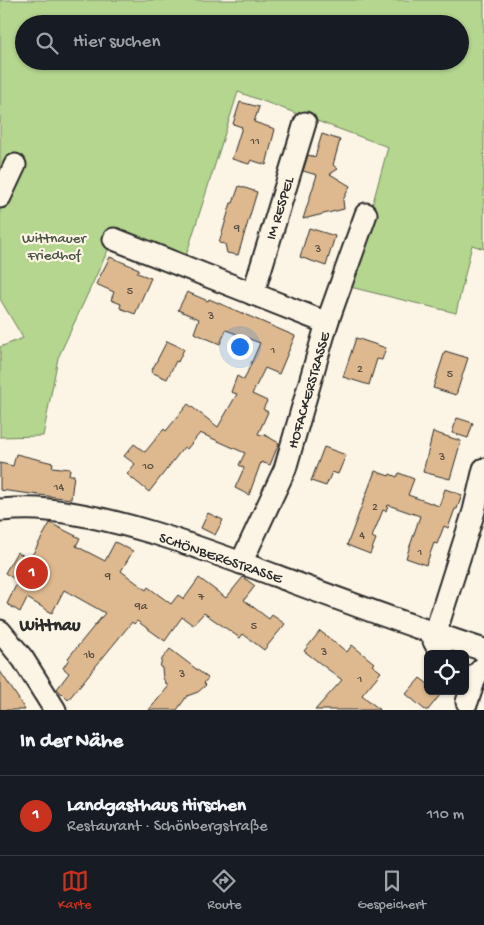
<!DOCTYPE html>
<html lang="de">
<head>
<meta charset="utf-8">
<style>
  body { margin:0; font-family:"Gochi Hand",sans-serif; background:#242831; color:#f1f3f6 }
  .controls { position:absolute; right:15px; bottom:15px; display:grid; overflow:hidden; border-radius:8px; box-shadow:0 1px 4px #0004 }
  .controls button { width:45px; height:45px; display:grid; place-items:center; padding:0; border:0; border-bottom:1px solid #363941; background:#171b24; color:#f1f3f6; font:25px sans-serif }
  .you { position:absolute; left:239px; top:346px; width:18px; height:18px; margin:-12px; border:4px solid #fff; border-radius:50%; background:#1a73e8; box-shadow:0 0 0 8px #1a73e833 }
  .badge { display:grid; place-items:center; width:32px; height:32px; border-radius:50%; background:#c8321e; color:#fff; font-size:16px; font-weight:700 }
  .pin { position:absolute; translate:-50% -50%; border:2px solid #fff; box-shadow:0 1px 5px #0006 }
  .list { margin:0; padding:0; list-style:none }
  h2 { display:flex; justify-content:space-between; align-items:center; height:65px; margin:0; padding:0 20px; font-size:21px }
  h2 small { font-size:16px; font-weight:400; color:#9ea1a6 }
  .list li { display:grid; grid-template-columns:32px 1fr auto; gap:15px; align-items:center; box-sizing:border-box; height:80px; padding:0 20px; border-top:1px solid #363941 }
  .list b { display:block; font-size:19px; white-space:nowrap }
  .list p { margin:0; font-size:16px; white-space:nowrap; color:#9ea1a6 }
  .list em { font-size:16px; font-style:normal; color:#9ea1a6 }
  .icon { flex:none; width:28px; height:28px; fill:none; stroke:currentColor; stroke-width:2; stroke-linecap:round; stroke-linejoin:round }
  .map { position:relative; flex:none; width:484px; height:710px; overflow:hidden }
  .search { position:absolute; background:#171b24; box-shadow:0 1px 4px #0004; left:15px; right:15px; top:15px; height:55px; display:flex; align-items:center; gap:12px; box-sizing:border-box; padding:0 18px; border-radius:28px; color:#9ea1a6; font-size:19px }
  .sheet { height:145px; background:#171b24 }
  nav { display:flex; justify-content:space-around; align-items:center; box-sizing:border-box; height:70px; border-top:1px solid #363941; background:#171b24; font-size:14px; color:#9ea1a6 }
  nav a { display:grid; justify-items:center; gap:2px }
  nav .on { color:#c8321e }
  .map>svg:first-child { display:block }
</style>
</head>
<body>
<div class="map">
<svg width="484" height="710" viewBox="0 0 484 710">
  <rect width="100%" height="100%" fill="#fcf5e5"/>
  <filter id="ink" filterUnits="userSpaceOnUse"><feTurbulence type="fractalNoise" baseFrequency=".02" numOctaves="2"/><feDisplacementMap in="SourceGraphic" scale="10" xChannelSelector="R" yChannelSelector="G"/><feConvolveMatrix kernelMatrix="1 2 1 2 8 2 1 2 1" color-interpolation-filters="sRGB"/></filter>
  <g filter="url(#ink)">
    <path fill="#b4d68f" stroke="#70805d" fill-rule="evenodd" d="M 0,0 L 484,0 L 484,249 L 472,245 L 456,313 L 350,287 L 388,147 L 238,92 L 184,262 L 115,235 L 58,358 L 43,436 L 0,437 L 0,347 L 23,338 L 0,299 ZM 24,24 L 460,24 L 460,61 L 24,61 Z"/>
    <g fill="#deb98f" stroke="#2b2b2b">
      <polygon points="240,102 259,107 254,122 275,129 266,165 251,160 249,164 232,159 242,127 233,124"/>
      <polygon points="322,134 340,140 333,165 338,169 330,174 350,186 343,200 344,209 303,219 317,175 303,171 308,155 315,157"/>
      <polygon points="239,186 257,192 238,255 227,253 225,244 219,243 231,203 233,203"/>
      <polygon points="309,228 335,236 326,266 300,257"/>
      <polygon points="110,257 139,269 137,273 151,278 135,314 120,308 121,304 111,300 114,292 96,284"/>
      <polygon points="187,292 208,301 209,299 295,336 279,374 265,368 252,394 267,401 263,409 268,412 258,434 262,435 263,434 279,443 270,465 261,462 249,495 235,488 244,468 239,465 245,453 200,433 187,449 184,447 149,492 127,474 135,464 124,456 134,444 145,452 164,429 166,431 188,404 218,427 237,394 231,392 237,376 244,380 260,343 226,330 220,344 194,333 199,319 178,310"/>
      <polygon points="356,338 386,348 382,360 377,359 369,385 343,377"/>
      <polygon points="167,341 184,349 178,362 176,361 167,379 151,372"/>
      <polygon points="445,351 468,358 456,395 433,388"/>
      <polygon points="457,418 473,423 468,438 452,433"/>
      <polygon points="433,432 461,441 450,479 423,472"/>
      <polygon points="324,447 346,455 338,474 332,472 326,486 311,481"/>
      <polygon points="16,454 53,463 52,467 70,469 69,475 74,475 71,499 0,490 0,463 13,466"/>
      <polygon points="375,471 389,476 390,474 397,477 399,473 414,479 408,495 439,506 445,489 462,495 457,509 455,509 448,528 444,526 437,544 434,543 426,565 406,558 420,516 388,505 386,511 383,510 372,537 376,539 370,554 347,545"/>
      <polygon points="208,513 223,520 215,535 201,528"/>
      <polygon points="50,523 80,538 76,546 105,561 115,542 133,551 121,571 146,590 148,587 171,604 178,595 184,599 199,578 226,598 243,577 255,586 244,600 269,619 272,615 285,624 264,650 243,634 240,638 204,613 193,625 182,617 165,641 137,621 134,624 132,622 68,700 57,689 69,673 63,668 69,659 68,658 105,613 64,590 52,613 27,598 20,612 7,604 18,581 5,573 17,552 30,559"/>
      <polygon points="320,631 347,652 352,645 374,663 372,665 381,672 362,695 380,710 315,710 342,680 304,651"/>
      <polygon points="170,649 208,678 204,683 206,685 198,692 187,696 177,710 149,710 168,687 163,678 162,668 160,667 162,659"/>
      <polygon points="0,671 18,698 25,710 0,710"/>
      <polygon points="420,678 428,684 428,691 436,691 440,695 428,710 425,710 406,694"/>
    </g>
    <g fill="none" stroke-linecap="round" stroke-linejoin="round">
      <defs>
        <g id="minor">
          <polyline points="0,197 15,165"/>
          <polyline points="114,239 327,323"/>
          <polyline points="253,294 305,123"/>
          <path d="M 0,510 C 12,509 25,508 38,509 C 115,515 201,548 274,575 C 344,601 413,627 484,650"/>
          <polyline points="241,563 285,469 327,323 366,214"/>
          <polyline points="0,631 23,659 55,710"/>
          <polyline points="441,654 434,641 435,634 474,511 484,469"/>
          <polyline points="467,702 476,675 484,667"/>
        </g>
      </defs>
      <use href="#minor" stroke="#2b2b2b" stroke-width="25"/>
      <use href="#minor" stroke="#fcf5e5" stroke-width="21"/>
    </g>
  </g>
  <g text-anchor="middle" stroke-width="4.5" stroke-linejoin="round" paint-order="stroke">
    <g font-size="12" fill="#584e44">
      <text x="255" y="144">11</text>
      <text x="237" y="231">9</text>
      <text x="318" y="252">3</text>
      <text x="130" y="294">5</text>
      <text x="211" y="319">3</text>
      <text x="273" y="353">1</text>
      <text x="360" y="372">2</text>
      <text x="450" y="377">5</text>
      <text x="442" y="460">3</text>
      <text x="148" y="469">10</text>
      <text x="59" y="490">14</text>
      <text x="375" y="510">2</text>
      <text x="362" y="538">4</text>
      <text x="420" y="555">1</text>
      <text x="108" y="579">9</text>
      <text x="201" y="600">7</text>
      <text x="141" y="609">9a</text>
      <text x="254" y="629">5</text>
      <text x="324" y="655">3</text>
      <text x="89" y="658">1b</text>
      <text x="182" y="677">3</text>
      <text x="360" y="682">1</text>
    </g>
    <g font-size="15" fill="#2b2b2b" stroke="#fcf5e5">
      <text transform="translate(279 208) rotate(-73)" y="5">IM RESPEL</text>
      <text transform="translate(308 390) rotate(-74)" y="5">HOFACKERSTRASSE</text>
      <text transform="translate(221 557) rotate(19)" y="5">SCHÖNBERGSTRASSE</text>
    </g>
    <g font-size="15" fill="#4d5644" stroke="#fcf5e5">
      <text x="54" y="242">Wittnauer<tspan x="54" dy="17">Friedhof</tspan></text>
    </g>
    <g font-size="18" font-weight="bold" fill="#2b2b2b" stroke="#fcf5e5">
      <text x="50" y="630">Wittnau</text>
    </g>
  </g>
</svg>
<div class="controls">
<button><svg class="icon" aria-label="locate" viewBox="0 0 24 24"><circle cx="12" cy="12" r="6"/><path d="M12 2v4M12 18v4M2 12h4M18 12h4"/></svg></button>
</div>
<div class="you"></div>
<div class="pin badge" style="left:32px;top:573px">1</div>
<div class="search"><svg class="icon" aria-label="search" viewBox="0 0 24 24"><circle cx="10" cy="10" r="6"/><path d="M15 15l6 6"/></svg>Hier suchen</div>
</div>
<section class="sheet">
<h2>In der Nähe<small></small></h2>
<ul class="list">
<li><span class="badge">1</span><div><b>Landgasthaus Hirschen</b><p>Restaurant · Schönbergstraße</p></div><em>110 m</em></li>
</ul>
</section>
<nav>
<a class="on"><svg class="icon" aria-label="map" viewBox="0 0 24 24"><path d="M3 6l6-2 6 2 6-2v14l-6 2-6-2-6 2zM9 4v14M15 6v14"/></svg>Karte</a>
<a><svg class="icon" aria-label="directions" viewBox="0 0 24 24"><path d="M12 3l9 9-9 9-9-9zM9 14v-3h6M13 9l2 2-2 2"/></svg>Route</a>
<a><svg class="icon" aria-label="saved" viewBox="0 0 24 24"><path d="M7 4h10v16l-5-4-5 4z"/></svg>Gespeichert</a>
</nav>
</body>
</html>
